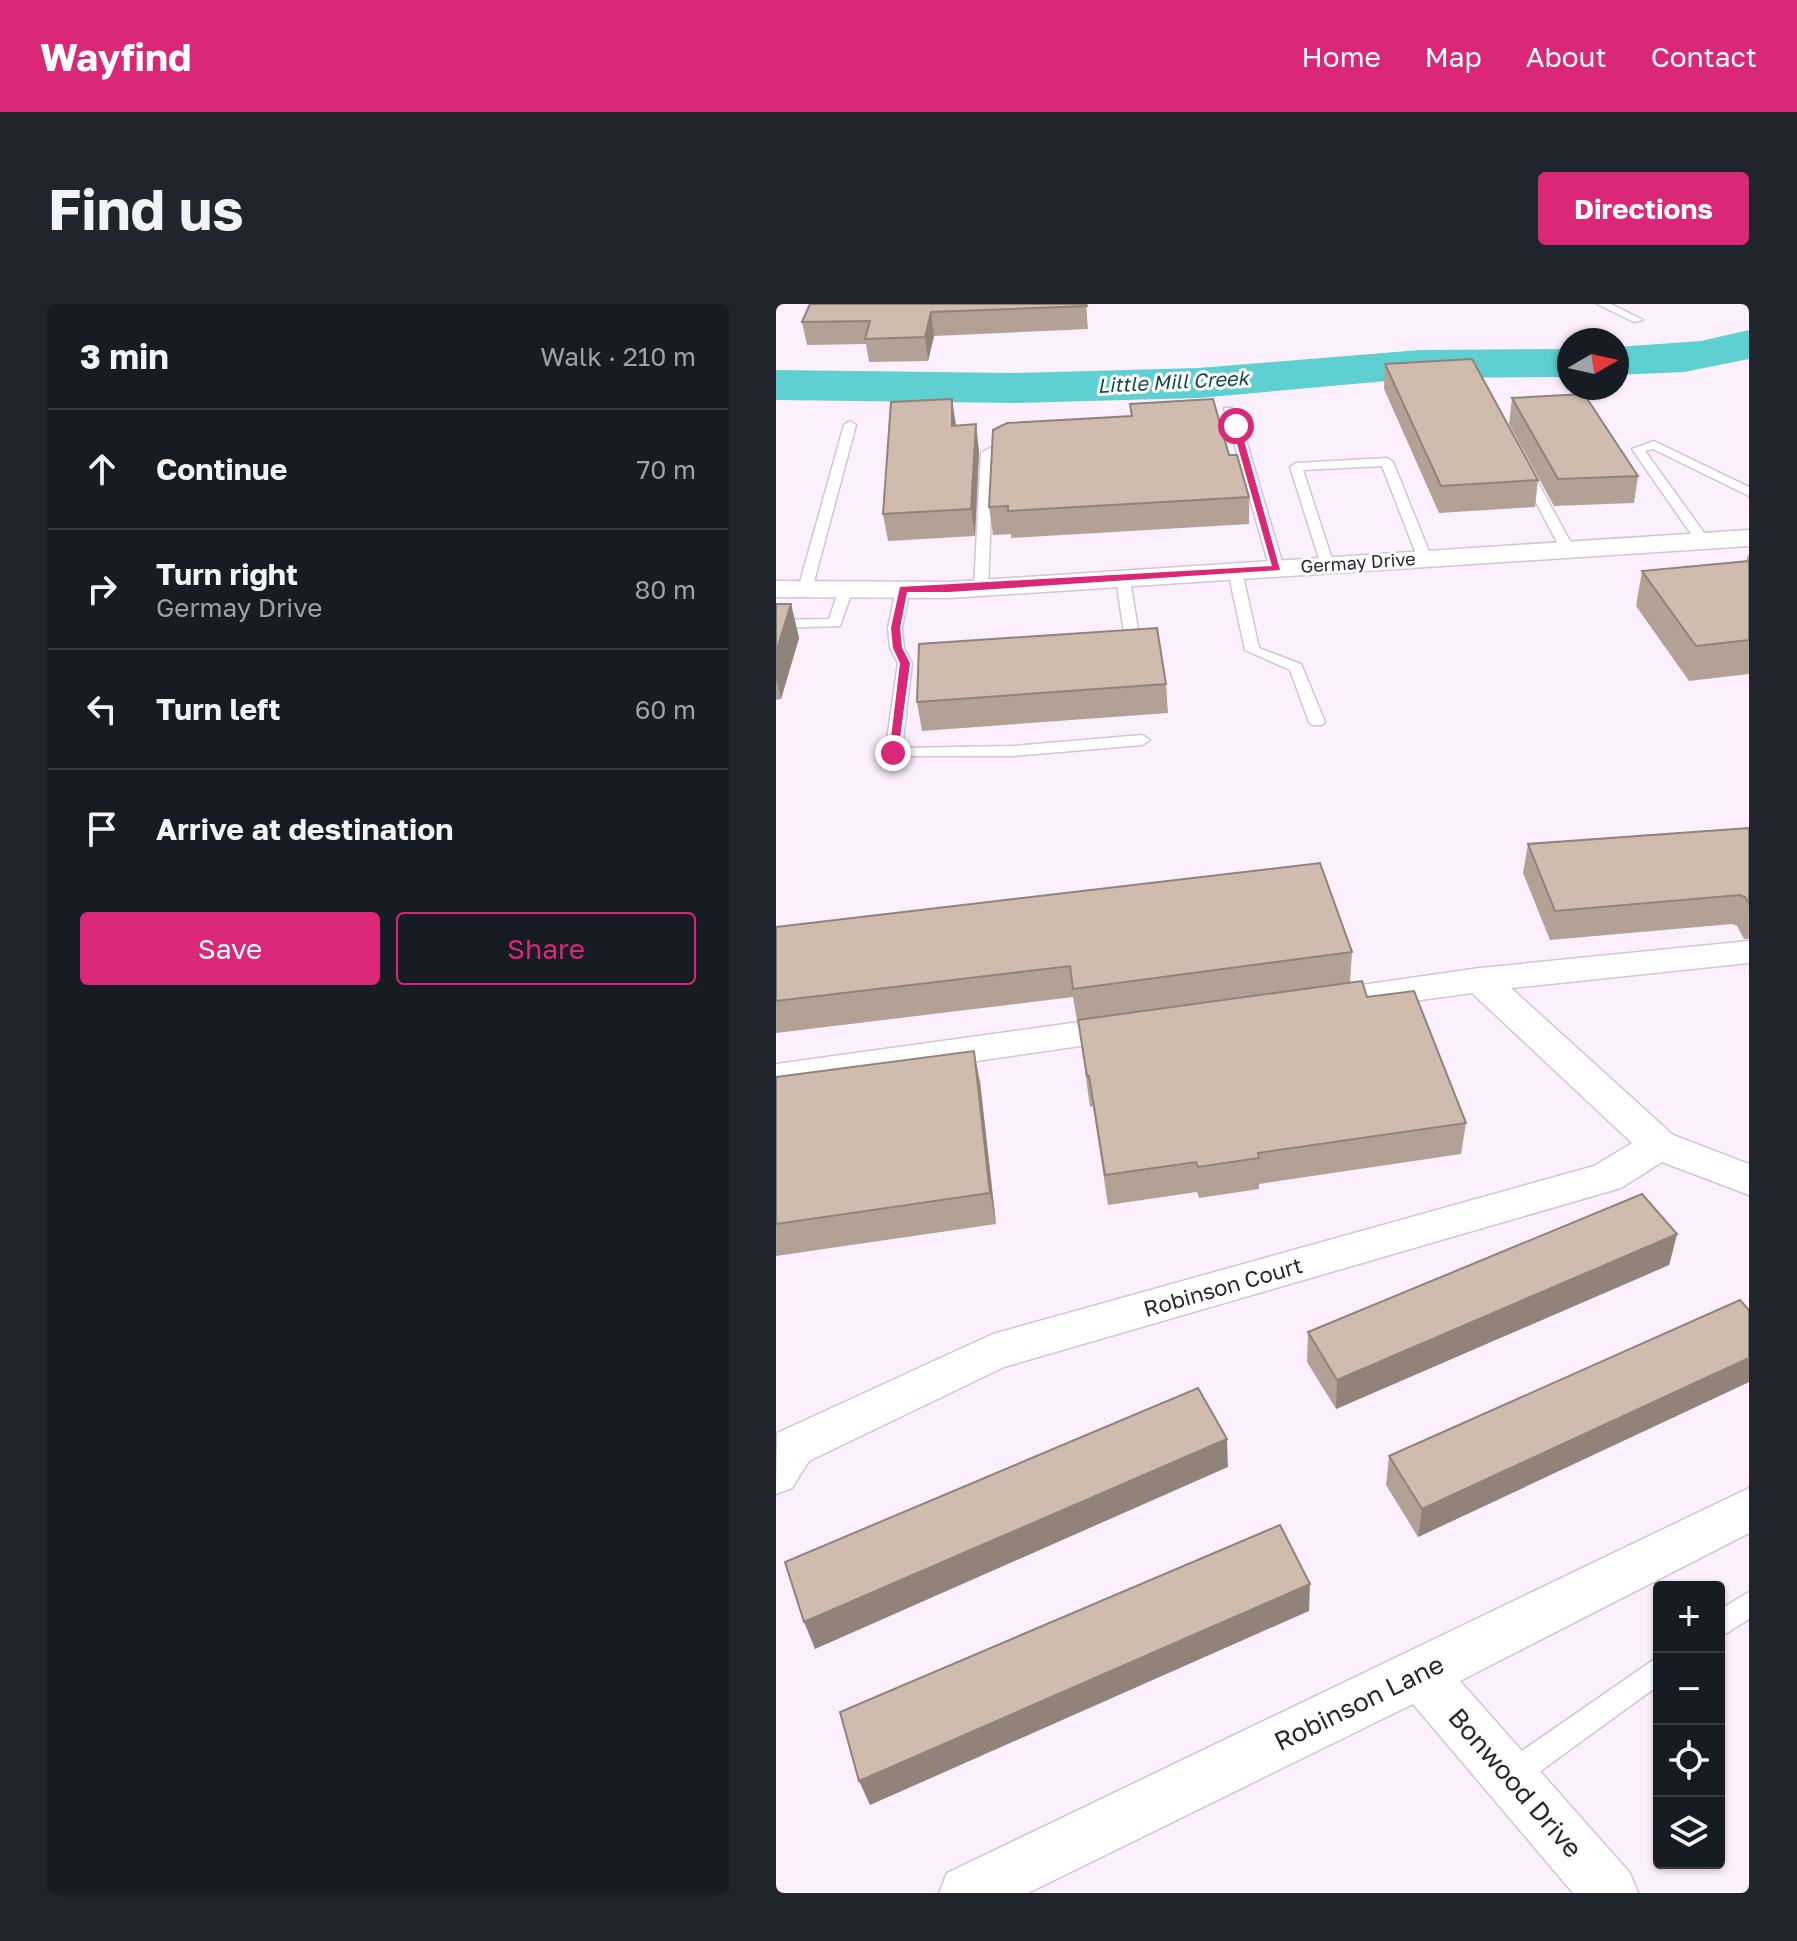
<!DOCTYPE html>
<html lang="en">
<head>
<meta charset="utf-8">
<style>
  body { margin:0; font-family:"Golos Text",sans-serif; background:#20242c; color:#f1f3f6 }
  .controls { position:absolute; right:24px; bottom:24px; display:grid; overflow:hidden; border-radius:8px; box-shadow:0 2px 6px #0004 }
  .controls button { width:72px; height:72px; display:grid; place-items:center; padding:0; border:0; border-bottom:2px solid #363941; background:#171b24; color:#f1f3f6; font:40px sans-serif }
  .compass { position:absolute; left:781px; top:24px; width:72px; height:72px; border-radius:50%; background:#171b24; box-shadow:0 2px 6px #0004; rotate:81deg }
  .stop { position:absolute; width:24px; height:24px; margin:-18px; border:6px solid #db2777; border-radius:50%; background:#fff }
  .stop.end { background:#db2777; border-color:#fff; box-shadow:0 2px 8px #0008 }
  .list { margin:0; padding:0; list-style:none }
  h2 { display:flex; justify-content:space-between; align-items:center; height:104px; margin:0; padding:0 32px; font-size:34px }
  h2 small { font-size:26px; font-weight:400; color:#9ea1a6 }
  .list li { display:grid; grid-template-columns:52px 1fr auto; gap:24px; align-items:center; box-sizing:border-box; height:120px; padding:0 32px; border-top:2px solid #363941 }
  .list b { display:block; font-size:30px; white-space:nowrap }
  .list p { margin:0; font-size:26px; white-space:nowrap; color:#9ea1a6 }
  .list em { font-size:26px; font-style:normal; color:#9ea1a6 }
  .actions { display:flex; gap:16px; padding:24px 32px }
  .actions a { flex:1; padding:18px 0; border:2px solid #db2777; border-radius:8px; text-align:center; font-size:28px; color:#db2777 }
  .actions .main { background:#db2777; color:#fff }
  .icon { flex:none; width:44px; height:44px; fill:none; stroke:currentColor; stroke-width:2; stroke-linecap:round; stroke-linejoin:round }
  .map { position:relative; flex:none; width:973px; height:1589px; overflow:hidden; border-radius:8px }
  header { display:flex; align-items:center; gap:48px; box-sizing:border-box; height:112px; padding:0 40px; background:#db2777; color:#fff }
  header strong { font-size:38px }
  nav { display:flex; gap:44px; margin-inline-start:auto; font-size:28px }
  .intro { display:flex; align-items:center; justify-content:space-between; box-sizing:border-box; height:192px; padding:0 48px }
  h1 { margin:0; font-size:56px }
  .button { padding:20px 36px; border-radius:8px; background:#db2777; color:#fff; font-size:28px; font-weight:700 }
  main { display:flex; gap:48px; padding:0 48px }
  aside { flex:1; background:#171b24; border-radius:8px; box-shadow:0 2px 6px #0004 }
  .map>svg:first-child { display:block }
</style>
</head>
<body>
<header>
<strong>Wayfind</strong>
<nav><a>Home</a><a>Map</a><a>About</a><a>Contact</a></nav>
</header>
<div class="intro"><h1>Find us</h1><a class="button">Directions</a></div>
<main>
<aside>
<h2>3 min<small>Walk · 210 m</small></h2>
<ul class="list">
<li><svg class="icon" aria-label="ahead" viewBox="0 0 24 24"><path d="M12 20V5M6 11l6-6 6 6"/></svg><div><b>Continue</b></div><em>70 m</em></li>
<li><svg class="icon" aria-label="right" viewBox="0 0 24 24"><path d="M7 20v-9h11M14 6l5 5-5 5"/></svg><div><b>Turn right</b><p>Germay Drive</p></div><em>80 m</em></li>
<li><svg class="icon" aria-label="left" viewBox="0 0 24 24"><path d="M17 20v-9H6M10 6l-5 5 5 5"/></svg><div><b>Turn left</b></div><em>60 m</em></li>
<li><svg class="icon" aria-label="arrive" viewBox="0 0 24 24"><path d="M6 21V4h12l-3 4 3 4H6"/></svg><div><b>Arrive at destination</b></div></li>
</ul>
<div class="actions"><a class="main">Save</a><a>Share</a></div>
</aside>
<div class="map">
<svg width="973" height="1589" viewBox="0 0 973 1589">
  <rect width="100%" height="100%" fill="#fcf0ff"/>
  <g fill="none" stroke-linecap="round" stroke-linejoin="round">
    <g fill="#5fd0d1" fill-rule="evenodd">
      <polygon points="973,26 973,55 908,68 841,71 841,43 925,37"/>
      <polygon points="793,45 793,73 644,74 423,94 238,99 0,96 0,66 238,69 423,64 644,46"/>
    </g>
    <defs>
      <g id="service">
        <polygon points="821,0 835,0 867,16 858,18"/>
        <polygon points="448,104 456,104 466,122 508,265 506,268 494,265"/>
        <polygon points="74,117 80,121 36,285 24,288 22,285 68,121"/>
        <polygon points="237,131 243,135 241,138 217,151 212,284 205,288 198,284 205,149"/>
        <polygon points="878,137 973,183 973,192 877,145 869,147 934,237 932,240 922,240 856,145"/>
        <polygon points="611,154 617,158 656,255 649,259 642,255 606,162 527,166 558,261 546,264 514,163 520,159"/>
        <polygon points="749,162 755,166 799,246 797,249 785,246 743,166"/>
        <polygon points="454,264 466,267 483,344 525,360 549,418 546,421 536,421 533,418 514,366 469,346 452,267"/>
        <polygon points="347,271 354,275 365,345 353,350 346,346 350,342 340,275"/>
        <polygon points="70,281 77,285 64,322 0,324 0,316 53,315 63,285"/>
        <polygon points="127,281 134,285 126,324 128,344 136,359 126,444 238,442 366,431 374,436 366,441 238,452 111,452 109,449 122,359 114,344 112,324 120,285"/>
        <polygon points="973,1288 973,1315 943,1334 943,1306"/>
        <polygon points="883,1352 883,1381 744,1482 734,1486 724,1482 720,1472 724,1462"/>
      </g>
      <g id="minor">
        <polygon points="973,226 973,242 173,294 0,293 0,277 173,278"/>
        <polygon points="973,637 973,659 735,684 897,831 973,860 973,891 886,858 845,884 831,888 228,1063 33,1157 16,1184 0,1190 1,1129 217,1030 818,862 856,839 696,689 542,710 529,707 524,698 529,689 704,664"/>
        <polygon points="354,711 367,715 372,724 367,733 0,786 0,760"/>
        <polygon points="973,1184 973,1229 684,1377 854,1569 862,1589 797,1589 637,1400 252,1589 163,1589 171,1569"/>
      </g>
    </defs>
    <use href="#service" stroke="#d3c4d6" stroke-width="3"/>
    <use href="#minor" stroke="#d3c4d6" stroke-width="3"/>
    <use href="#service" fill="#fff" fill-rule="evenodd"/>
    <use href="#minor" fill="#fff" fill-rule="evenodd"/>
  </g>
  <g fill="#b3a196">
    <polygon points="34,0 310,0 312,25 158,32 152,57 93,58 90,40 31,41 26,18"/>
    <polygon points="609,60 762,176 759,203 663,209 608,85"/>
    <polygon points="736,94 862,172 858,199 778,202 733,120"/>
    <polygon points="354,100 453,151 473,193 473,220 235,234 235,230 217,231 213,203 355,112"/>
    <polygon points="203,147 199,232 112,237 107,210"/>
    <polygon points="972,251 973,251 973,370 913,377 860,302 866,267 970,258"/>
    <polygon points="0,300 15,300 23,334 5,395 0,396"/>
    <polygon points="390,380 392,409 146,427 141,398"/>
    <polygon points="973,524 973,635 968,635 961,622 956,620 774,636 747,569 752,540"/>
    <polygon points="0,623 576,648 574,679 591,693 690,819 685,850 483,880 483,885 423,894 421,888 332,901 317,802 314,803 302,716 301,716 297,693 0,729"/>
    <polygon points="0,773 204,778 220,920 0,952"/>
    <polygon points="901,930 893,961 560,1105 531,1058 532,1028"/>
    <polygon points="973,1006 973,1078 642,1233 610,1181 613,1152"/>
  </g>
  <g fill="#92837a">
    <polygon points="155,8 158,32 152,57 149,33"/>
    <polygon points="176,95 180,121 176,122"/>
    <polygon points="200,120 203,147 199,232 195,205"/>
    <polygon points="15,300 23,334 5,395 0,375 0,348"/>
    <polygon points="198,747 204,778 220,920 214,889"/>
    <polygon points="901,930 893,961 560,1105 561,1076"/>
    <polygon points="973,1054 973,1078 642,1233 646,1205"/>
    <polygon points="451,1135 452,1163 39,1345 28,1318"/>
    <polygon points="534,1280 533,1307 94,1501 83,1477"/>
  </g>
  <g fill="#d0bbaf" stroke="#92837a" stroke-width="2">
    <polygon points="34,0 310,0 311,2 155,8 149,33 89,35 94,17 26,18"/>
    <polygon points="696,55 762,176 665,182 609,60"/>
    <polygon points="808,90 862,172 782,175 736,94"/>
    <polygon points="176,95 176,122 200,120 195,205 107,210 115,98"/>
    <polygon points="437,95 453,151 461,151 473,193 232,207 232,202 213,203 217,126 231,119 356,112 354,100"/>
    <polygon points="973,257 973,336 920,342 866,267"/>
    <polygon points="0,300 15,300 0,348"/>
    <polygon points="381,324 390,380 141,398 143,340"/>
    <polygon points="973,524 973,600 969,593 964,591 779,607 752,540"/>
    <polygon points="544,559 576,648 297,685 294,662 0,697 0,623"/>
    <polygon points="586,677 591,693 638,687 690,819 482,849 483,854 422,863 420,858 329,871 313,772 311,772 302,716"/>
    <polygon points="198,747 214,889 0,920 0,773"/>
    <polygon points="866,890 901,930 561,1076 532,1028"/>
    <polygon points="964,996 973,1006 973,1054 646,1205 613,1152"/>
    <polygon points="422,1084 451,1135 28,1318 9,1258"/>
    <polygon points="504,1221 534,1280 83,1477 64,1408"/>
  </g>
  <polygon fill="#db2777" points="460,119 464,122 504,266 173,288 131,288 124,324 126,344 134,359 122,449 113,451 124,359 117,344 115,324 124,283 496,262 456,122"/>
  <g text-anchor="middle" stroke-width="6" stroke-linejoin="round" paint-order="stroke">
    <g font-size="18" fill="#2b252c" stroke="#fff">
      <text transform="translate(582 259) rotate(-4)" y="6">Germay Drive</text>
    </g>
    <g font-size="20" font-style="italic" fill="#154848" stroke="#fff">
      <text transform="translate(397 78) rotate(-3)" y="7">Little Mill Creek</text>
    </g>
    <g font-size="22" fill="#2b252c" stroke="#fff">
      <text transform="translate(447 983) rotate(-16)" y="8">Robinson Court</text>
    </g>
    <g font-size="26" fill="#2b252c" stroke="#fff">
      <text transform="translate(583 1399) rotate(-26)" y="9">Robinson Lane</text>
      <text transform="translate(739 1479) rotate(49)" y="9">Bonwood Drive</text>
    </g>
  </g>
</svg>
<div class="controls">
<button>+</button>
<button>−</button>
<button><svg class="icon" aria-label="locate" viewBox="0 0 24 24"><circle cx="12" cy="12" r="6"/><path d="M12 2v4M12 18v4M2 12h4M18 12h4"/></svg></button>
<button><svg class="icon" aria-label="layers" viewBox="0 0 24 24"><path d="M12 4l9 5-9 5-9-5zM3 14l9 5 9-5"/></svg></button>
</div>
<svg class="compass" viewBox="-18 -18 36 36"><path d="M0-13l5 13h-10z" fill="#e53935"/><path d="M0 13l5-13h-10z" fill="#9ea1a6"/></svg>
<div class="stop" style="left:460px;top:122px"></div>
<div class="stop end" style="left:117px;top:449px"></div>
</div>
</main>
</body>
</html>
